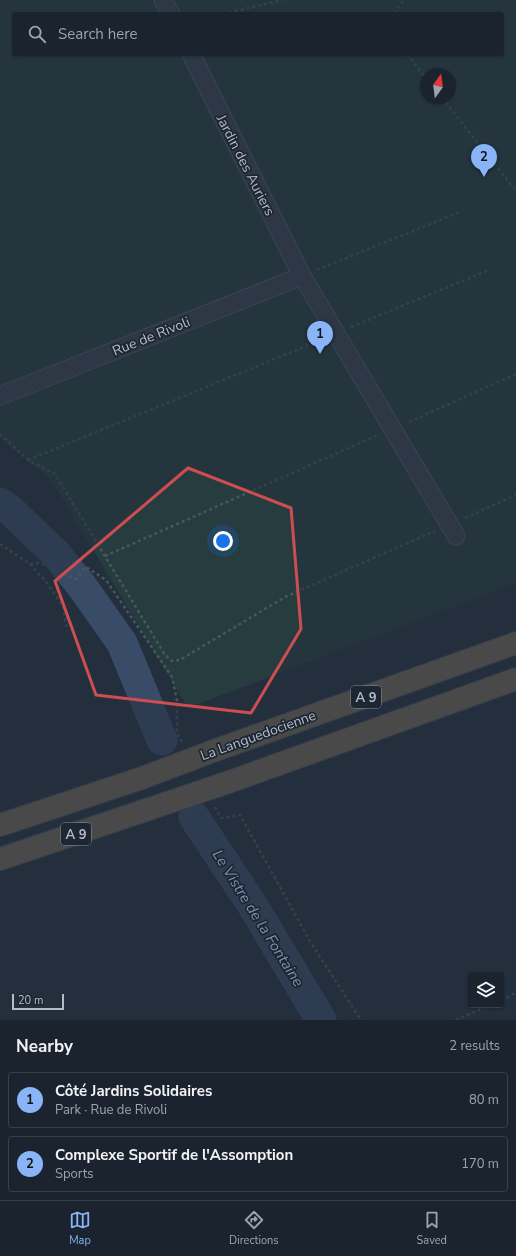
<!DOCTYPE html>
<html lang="en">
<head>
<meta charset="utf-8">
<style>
  body { margin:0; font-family:"Nunito Sans",sans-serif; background:#282f3a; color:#f1f3f6 }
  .controls { position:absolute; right:12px; bottom:12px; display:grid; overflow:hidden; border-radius:4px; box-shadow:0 1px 3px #0004 }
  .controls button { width:36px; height:36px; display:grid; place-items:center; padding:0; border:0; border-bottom:1px solid #39404a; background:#1b232e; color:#f1f3f6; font:20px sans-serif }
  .compass { position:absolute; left:420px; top:68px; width:36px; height:36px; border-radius:50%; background:#1b232e; box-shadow:0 1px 3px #0004; rotate:14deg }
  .scale { position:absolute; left:12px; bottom:10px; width:52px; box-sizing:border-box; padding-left:4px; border:2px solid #b4bcc9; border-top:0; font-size:11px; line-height:14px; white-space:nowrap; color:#b4bcc9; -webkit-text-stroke:3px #1d2633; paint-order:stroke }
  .you { position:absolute; left:223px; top:541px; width:14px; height:14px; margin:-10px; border:3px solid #fff; border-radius:50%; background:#1a73e8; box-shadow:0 0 0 6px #1a73e833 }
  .badge { display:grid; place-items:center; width:26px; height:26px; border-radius:50%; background:#8ab4f8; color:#111; font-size:13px; font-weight:700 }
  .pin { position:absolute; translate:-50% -33px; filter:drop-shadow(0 1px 2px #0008) }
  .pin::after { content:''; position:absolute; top:21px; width:14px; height:12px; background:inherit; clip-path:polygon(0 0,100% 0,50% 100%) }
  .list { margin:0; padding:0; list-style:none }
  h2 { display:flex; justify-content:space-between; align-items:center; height:52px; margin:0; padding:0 16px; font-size:17px }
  h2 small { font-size:13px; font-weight:400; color:#a0a4aa }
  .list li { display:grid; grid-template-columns:26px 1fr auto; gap:12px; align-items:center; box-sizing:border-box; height:56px; margin:0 8px 8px; padding:0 8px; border:1px solid #39404a; border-radius:4px }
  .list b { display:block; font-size:15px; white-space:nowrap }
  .list p { margin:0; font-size:13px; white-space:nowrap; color:#a0a4aa }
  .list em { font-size:13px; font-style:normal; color:#a0a4aa }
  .icon { flex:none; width:22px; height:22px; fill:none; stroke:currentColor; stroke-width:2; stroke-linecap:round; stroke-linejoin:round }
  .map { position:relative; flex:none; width:516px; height:1020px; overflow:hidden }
  .search { position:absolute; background:#1b232e; box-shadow:0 1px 3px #0004; left:12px; right:12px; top:12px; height:44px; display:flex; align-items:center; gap:10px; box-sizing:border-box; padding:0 14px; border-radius:4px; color:#a0a4aa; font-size:15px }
  .sheet { height:180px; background:#1b232e }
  nav { display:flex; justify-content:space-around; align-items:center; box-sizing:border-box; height:56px; border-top:1px solid #39404a; background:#1b232e; font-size:11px; color:#a0a4aa }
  nav a { display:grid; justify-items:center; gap:2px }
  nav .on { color:#8ab4f8 }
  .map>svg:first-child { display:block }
</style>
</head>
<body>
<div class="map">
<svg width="516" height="1020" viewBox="0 0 516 1020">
  <rect width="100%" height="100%" fill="#242f3e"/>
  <path fill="#263c3f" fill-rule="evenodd" d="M 0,0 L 516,0 L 516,583 L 188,708 L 51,480 L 0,438 ZM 14,14 L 502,14 L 502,54 L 14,54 ZM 426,74 L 450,74 L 450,98 L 426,98 Z"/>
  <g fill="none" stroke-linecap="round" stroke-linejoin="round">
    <g stroke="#394c67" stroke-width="31">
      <polyline points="0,503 11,511 56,554 81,585 122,643 162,740"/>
      <polyline points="194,817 253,906 321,1020"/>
    </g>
    <defs>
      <g id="street">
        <polyline points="163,0 171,14"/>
        <polyline points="191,54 302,276 456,536"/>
        <polyline points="0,396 302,276"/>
      </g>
      <g id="highway">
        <polyline points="216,750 516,643"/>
        <polyline points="229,782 516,679"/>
        <polyline points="0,825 142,778"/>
        <polyline points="0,859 152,808"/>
      </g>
    </defs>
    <use href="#street" stroke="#565f6c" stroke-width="19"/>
    <use href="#highway" stroke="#434c59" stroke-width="24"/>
    <g stroke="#44595c" stroke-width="2.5" stroke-dasharray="3 3" stroke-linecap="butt">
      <polyline points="223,14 283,0"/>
      <polyline points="396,14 397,9 404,0"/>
      <polyline points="407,54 426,78"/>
      <polyline points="442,98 516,191"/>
      <polyline points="317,270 462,211"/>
      <polyline points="351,327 489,270"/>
      <polyline points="409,422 516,374"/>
      <polyline points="0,434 28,460 55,474 165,655 172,661 180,660 285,597 435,531"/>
      <polyline points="28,460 321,340"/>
      <polyline points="465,518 516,495"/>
      <polyline points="0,544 30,564 46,582 63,606 67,631"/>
      <polyline points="105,556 378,435"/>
      <polyline points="30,564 40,563 76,579 86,567 106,580 172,677 177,701 177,733 182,742"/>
      <polyline points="215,807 221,818 240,815 311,943 361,1020"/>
      <polyline points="501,1000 516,993"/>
      <polyline points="456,1020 490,1005"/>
    </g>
    <use href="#street" stroke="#38414e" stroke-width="17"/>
    <use href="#highway" stroke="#746855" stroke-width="22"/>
    <defs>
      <g id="highway-bridge">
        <polyline points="142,778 216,750"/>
        <polyline points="152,808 229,782"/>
      </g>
    </defs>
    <use href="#highway-bridge" stroke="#434c59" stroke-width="24" stroke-linecap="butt"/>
    <use href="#highway-bridge" stroke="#746855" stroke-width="22"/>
  </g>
  <path d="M0 0H516V1020H0ZM 188,468 L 291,508 L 301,629 L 251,713 L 96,695 L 55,581 Z" fill="#242f3e" fill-opacity=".55" fill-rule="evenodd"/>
  <path fill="none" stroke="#ce4d50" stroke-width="3" stroke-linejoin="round" d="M 188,468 L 291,508 L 301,629 L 251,713 L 96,695 L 55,581 Z"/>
  <g text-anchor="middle" stroke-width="3.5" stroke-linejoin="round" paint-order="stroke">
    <g fill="#1d2633" stroke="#878f9c" stroke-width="1">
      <rect x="351" y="686" width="30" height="22" rx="3"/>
      <rect x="61" y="823" width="30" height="22" rx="3"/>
    </g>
    <g font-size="13" font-weight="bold" fill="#b4bcc9">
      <text x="366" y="702">A 9</text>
      <text x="76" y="839">A 9</text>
    </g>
    <g font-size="14" fill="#b4bcc9" stroke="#1d2633">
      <text transform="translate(246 165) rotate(63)" y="5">Jardin des Auriers</text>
      <text transform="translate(151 336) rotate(-22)" y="5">Rue de Rivoli</text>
      <text transform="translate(258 735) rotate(-20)" y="5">La Languedocienne</text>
    </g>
    <g font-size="15" font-style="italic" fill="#7c92b1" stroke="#1d2633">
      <text transform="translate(258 918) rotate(58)" y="5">Le Vistre de la Fontaine</text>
    </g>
  </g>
</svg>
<div class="controls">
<button><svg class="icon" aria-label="layers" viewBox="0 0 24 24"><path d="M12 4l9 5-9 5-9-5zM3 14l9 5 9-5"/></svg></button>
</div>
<svg class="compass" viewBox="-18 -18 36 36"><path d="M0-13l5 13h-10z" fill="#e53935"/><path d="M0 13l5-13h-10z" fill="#a0a4aa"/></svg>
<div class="scale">20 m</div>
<div class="you"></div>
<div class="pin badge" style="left:320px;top:354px">1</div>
<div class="pin badge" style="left:484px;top:177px">2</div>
<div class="search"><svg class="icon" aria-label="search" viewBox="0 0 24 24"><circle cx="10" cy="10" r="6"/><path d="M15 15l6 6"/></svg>Search here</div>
</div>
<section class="sheet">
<h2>Nearby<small>2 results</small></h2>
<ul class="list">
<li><span class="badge">1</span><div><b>Côté Jardins Solidaires</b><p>Park · Rue de Rivoli</p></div><em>80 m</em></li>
<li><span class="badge">2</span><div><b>Complexe Sportif de l'Assomption</b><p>Sports</p></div><em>170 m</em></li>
</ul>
</section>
<nav>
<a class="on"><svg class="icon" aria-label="map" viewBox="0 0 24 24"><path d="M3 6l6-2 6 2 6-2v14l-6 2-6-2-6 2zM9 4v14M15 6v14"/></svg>Map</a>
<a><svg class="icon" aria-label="directions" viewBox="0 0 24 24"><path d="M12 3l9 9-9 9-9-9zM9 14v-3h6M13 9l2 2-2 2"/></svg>Directions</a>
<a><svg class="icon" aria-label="saved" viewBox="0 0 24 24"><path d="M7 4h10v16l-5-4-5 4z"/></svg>Saved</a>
</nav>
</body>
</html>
